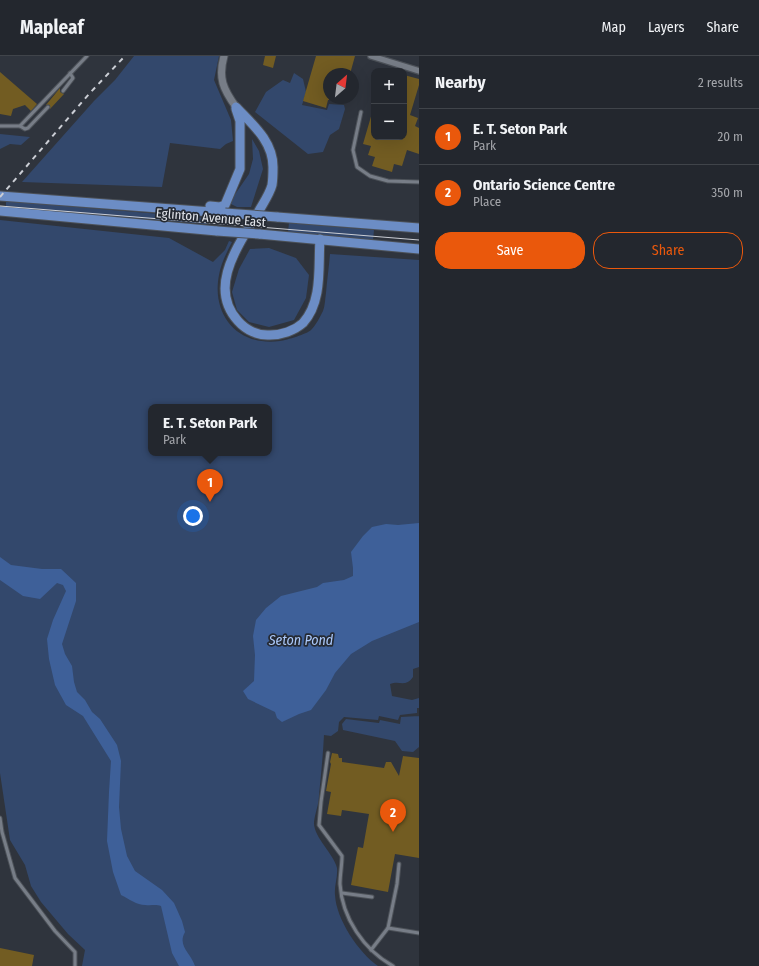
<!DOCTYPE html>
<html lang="en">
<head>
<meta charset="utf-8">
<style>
  body { margin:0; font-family:"Fira Sans Condensed",sans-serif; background:#2f333a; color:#f1f3f6 }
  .controls { position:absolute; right:12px; top:12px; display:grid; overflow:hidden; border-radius:8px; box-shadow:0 4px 16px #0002 }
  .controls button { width:36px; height:36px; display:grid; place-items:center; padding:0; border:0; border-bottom:1px solid #40444a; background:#23272e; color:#f1f3f6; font:20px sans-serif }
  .compass { position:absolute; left:323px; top:12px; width:36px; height:36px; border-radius:50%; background:#23272e; box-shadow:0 4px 16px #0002; rotate:28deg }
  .you { position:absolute; left:193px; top:460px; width:14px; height:14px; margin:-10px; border:3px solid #fff; border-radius:50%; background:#1a73e8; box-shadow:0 0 0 6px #1a73e833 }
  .badge { display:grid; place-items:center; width:26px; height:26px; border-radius:50%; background:#ea580c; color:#fff; font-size:13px; font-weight:700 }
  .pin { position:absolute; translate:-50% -33px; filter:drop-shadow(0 1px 2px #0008) }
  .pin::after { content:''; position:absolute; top:21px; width:14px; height:12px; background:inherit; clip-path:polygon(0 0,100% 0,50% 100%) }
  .popup { position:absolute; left:148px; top:348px; width:124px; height:52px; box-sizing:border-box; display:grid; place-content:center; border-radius:8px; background:#23272e; filter:drop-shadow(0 1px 3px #0005); font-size:13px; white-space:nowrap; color:#a3a5aa }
  .popup b { font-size:15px; color:#f1f3f6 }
  .popup::after { content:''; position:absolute; left:50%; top:100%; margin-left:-8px; border:8px solid transparent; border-top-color:#23272e }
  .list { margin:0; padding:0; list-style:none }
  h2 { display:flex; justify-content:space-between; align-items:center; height:52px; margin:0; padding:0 16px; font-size:17px }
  h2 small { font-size:13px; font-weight:400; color:#a3a5aa }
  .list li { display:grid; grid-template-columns:26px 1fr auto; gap:12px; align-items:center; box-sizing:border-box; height:56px; padding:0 16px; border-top:1px solid #40444a }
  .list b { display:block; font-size:15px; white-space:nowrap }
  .list p { margin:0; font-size:13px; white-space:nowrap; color:#a3a5aa }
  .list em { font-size:13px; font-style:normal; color:#a3a5aa }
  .actions { display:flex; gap:8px; padding:12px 16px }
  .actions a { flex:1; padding:9px 0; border:1px solid #ea580c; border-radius:16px; text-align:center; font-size:14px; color:#ea580c }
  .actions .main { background:#ea580c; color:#fff }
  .map { position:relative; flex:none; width:419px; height:910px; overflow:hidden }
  header { display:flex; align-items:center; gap:24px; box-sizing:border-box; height:56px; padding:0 20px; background:#23272e; border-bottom:1px solid #40444a }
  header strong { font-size:19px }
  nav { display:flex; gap:22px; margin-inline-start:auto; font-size:14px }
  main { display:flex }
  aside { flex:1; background:#23272e }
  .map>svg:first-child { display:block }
</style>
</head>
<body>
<header>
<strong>Mapleaf</strong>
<nav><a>Map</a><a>Layers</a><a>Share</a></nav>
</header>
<main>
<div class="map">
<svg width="419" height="910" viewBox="0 0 419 910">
  <rect width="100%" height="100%" fill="#2f343d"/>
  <g fill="#33486c" fill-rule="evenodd">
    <polygon points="134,0 219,0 214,24 231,64 233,85 226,88 220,93 170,87 162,131 22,126 94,45 115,24"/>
    <polygon points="294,17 303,23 306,36 302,49 327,54 329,48 344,49 345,53 339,73 330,79 323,96 308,98 255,56 266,36 283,24 290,27"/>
    <polygon points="0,78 30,81 21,89 10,88 0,93"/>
    <polygon points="252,83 259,95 263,113 251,151 237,151 229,147 249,118 253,103"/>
    <polygon points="6,145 207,162 207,168 6,151"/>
    <path d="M 0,164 L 169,182 L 213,206 L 225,194 L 229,185 L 232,186 C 227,196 221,207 219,219 C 211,260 239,291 280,285 C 287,284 307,278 311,274 C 316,269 320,261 323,255 C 325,250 325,243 326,237 C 327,224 329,211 330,198 L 419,204 L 419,611 L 413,613 L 413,621 C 405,632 400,624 390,628 L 392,640 L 412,644 L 419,642 L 419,652 L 417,652 L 417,657 L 400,659 L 398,664 L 379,660 L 378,664 L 344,661 L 339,666 L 338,675 L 331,680 L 324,679 C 323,699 321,719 319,739 C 319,748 315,757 314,766 C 313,781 334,798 337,812 C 338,821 334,830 335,839 C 336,863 359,897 378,910 L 82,910 L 85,894 L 68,878 L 41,846 L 31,830 L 25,809 L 10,784 L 0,717 ZM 151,351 L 269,351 L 269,397 L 151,397 Z"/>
    <polygon points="289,167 374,174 373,184 288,176"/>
    <polygon points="269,192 296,202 309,219 306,242 294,264 269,271 249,266 237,254 232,236 239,213 250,193"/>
    <polygon points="419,658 419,691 413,696 402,695 395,685 343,674 342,668 346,663 379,667 380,664 400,668 401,661 419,660"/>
  </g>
  <g fill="#3e6099">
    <polygon points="419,467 419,566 372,585 351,598 335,617 326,634 311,654 299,658 282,666 277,662 275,656 248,643 243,635 254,625 255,599 253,580 256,564 266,552 281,540 317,531 323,527 344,524 353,520 353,512 351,496 363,480 372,471 386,468 398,469"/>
    <path d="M 0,501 L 11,509 L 42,513 L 61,513 L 76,527 L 76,545 L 62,588 L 65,598 L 72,610 L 74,626 L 77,636 L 85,644 L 92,656 L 100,663 L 117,689 L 121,705 L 119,751 L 121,773 L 127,800 L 135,815 L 162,834 L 174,847 L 182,865 L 185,876 C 177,890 191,897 195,910 L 179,910 L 172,897 L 161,850 C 155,848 152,850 145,849 C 137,849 129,843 121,839 L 113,816 L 107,785 L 109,736 L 111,705 L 83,660 L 66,649 L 55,629 L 49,603 L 47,583 L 53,564 L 66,535 L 63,529 L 57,527 L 40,543 L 23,540 L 0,524 Z"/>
  </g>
  <g fill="#725c22">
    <polygon points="265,0 276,0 273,12 263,9"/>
    <polygon points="316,0 355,0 350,18 329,18 329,44 328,44 326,52 303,45"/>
    <polygon points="0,16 37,48 31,55 25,49 13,53 11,60 0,58"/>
    <polygon points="404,19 419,23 419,29 410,59 418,62 415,70 419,72 419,98 407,94 402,110 394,108 392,116 372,110 375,101 368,99 371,90 363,88 372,57 374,57 374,81 404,81"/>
    <polygon points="60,32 60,36 64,38 50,53 50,49 46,49"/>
    <polygon points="332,697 338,698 339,702 342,702 342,706 384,712 386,706 391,706 399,720 403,700 419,702 419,802 395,798 388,836 351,829 358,791 363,792 369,758 342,754 341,760 327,758 331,736 326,735 331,708 330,706"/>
    <polygon points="0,892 34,899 32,910 0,910"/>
  </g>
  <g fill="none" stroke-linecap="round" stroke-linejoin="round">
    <defs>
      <g id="service">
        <polyline points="63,35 73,22 70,17"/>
        <polyline points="361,56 353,94 357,111 370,120 388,125 419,126"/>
        <polyline points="0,70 20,70 87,0"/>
        <polyline points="20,70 25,73 28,72 48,51"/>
        <path d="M 328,697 L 321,746 L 319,769 L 342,800 C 342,809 340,819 340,828 C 342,862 364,894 393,910"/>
        <polyline points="0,762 2,776 15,822 55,875 75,896 75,910"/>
        <polyline points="342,837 372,841"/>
        <polyline points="388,872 419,877"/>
        <polyline points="371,894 388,872 397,828 399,808"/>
      </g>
      <polyline id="minor" points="371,0 419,15"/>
      <path id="tertiary" d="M 224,0 C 218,22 223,33 236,51"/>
      <g id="primary">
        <path d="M 236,51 C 252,68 273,85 273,111 C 273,117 273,123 272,129 C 270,137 264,146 260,153 C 241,186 206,230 238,265 C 246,274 258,280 270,279 C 281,279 294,275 303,267 C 323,245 318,210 320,183"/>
        <polyline points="0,140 225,157"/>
        <polyline points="210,150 220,151 225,149 240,113 240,65 236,53"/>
        <polyline points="0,155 217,175"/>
        <polyline points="277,161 419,172"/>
        <polyline points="259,178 419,193"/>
      </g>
    </defs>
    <use href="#service" stroke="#4c5158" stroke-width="5"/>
    <use href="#minor" stroke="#4c5158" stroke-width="8"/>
    <use href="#tertiary" stroke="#4c5158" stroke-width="9"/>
    <use href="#primary" stroke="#4c5158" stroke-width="11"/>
    <use href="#service" stroke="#777d87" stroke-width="3"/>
    <use href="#minor" stroke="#777d87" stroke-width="5.5"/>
    <use href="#tertiary" stroke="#777d87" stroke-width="7"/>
    <use href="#primary" stroke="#6c8dc5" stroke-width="9"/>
    <polyline stroke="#cbced5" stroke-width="1" points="0,150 419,184"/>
    <polyline stroke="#cbced5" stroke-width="2" stroke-dasharray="5 5" stroke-linecap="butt" points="0,141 89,38 125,0"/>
    <defs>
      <g id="primary-bridge">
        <polyline points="225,157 277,161"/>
        <polyline points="217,175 259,178"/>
      </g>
    </defs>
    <use href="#primary-bridge" stroke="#4c5158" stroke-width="11" stroke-linecap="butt"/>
    <use href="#primary-bridge" stroke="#6c8dc5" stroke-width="9"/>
  </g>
  <g text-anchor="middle" stroke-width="3.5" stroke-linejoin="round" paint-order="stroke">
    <g font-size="13" fill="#e3e6ec" stroke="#252a33">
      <text transform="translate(211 161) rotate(5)" y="5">Eglinton Avenue East</text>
    </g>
    <g font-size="14" font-style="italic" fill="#accafc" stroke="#252a33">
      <text x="301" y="589">Seton Pond</text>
    </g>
  </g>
</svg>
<div class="controls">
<button>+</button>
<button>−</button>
</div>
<svg class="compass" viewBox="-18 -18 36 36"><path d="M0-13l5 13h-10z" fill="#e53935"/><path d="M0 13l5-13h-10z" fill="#a3a5aa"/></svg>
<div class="you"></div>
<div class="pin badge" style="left:210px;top:446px">1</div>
<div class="popup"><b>E. T. Seton Park</b>Park</div>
<div class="pin badge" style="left:393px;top:776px">2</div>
</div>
<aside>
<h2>Nearby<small>2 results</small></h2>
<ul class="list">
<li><span class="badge">1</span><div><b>E. T. Seton Park</b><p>Park</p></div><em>20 m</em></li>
<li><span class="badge">2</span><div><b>Ontario Science Centre</b><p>Place</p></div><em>350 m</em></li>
</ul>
<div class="actions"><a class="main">Save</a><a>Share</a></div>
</aside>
</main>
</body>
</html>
